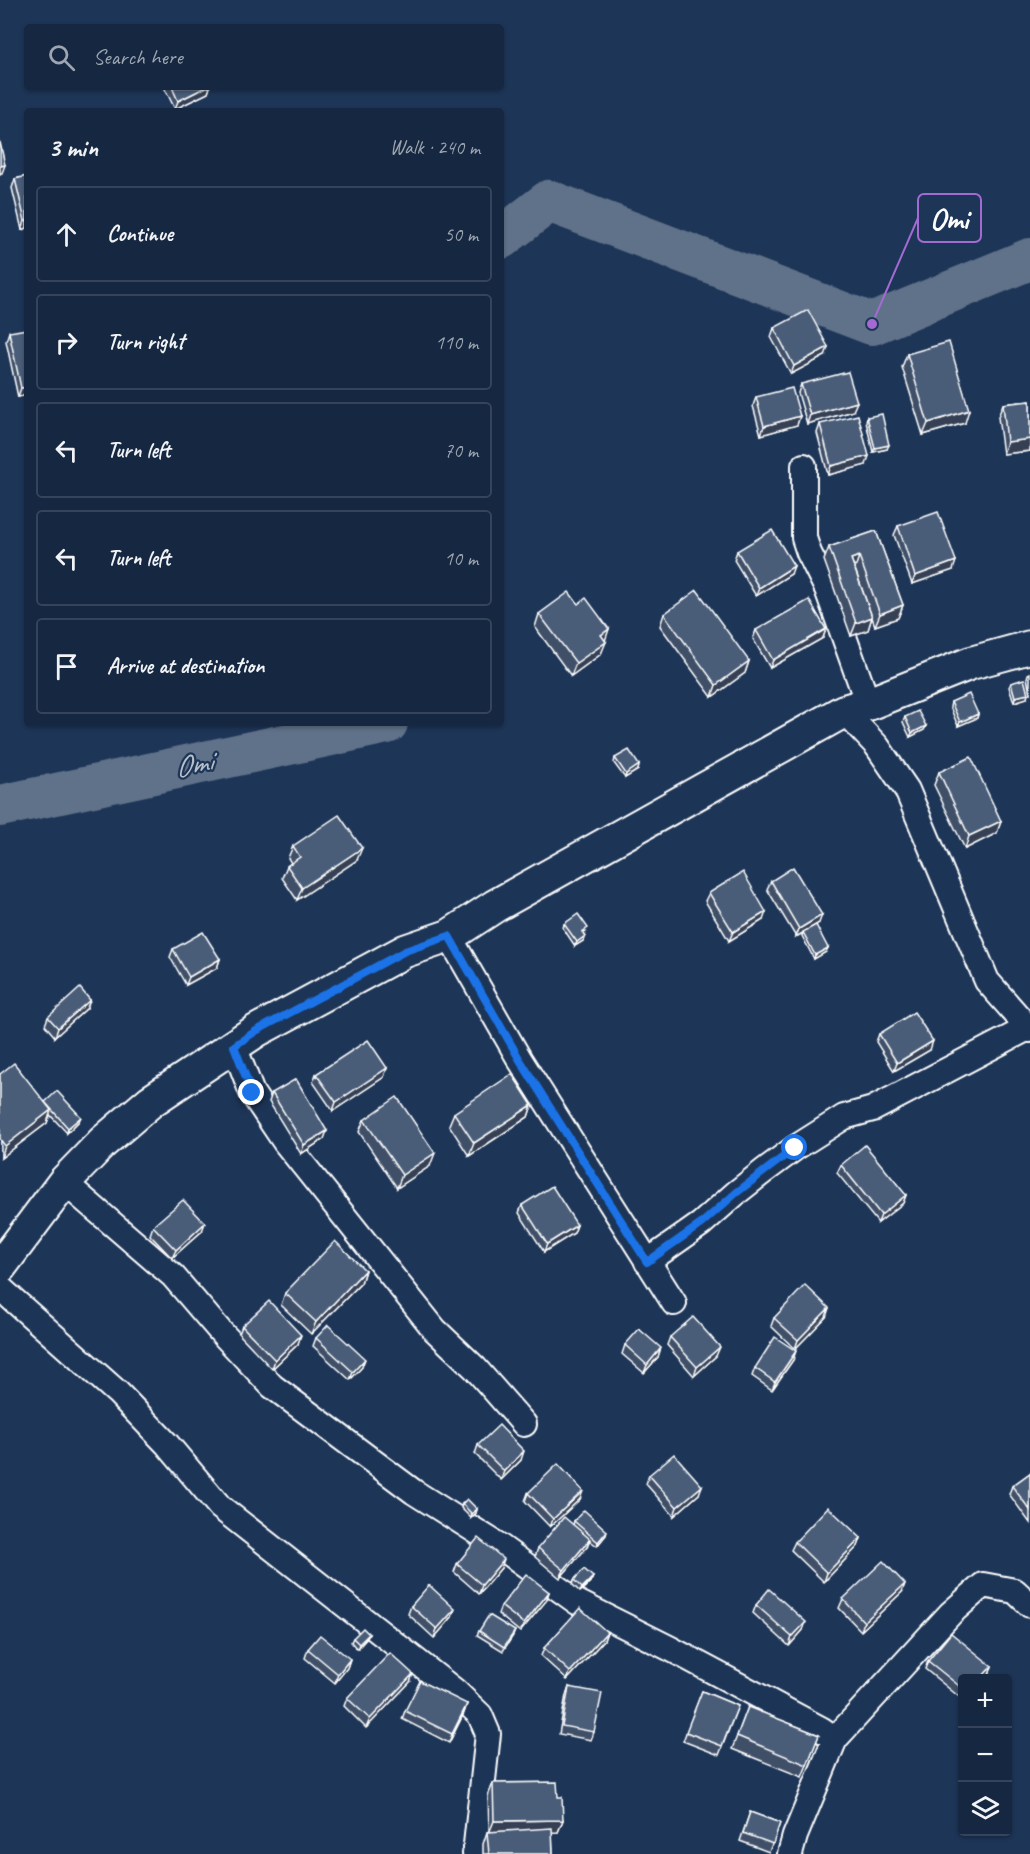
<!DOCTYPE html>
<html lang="en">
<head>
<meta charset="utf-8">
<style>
  body { margin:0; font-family:Caveat,sans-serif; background:#1f3048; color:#f1f3f6 }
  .controls { position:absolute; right:18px; bottom:18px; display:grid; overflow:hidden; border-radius:6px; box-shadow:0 2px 4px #0004 }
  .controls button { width:54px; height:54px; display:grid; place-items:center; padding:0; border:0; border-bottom:2px solid #35445a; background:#162841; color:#f1f3f6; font:30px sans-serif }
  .stop { position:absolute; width:18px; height:18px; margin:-14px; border:4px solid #1a73e8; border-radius:50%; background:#fff }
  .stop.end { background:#1a73e8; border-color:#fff; box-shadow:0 2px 6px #0008 }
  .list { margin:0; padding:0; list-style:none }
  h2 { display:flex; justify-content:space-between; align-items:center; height:78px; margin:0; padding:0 24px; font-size:26px }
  h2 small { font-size:20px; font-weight:400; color:#9ea6b1 }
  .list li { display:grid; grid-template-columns:39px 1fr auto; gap:18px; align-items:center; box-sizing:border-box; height:96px; margin:0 12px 12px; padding:0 12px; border:2px solid #35445a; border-radius:6px }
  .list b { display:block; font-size:22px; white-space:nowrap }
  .list em { font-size:20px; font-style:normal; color:#9ea6b1 }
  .icon { flex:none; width:33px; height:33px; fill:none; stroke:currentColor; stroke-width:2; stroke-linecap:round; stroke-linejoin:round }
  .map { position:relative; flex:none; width:1030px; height:1854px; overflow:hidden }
  .search { position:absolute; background:#162841; box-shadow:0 2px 4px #0004; left:24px; top:24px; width:480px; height:66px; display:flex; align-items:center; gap:15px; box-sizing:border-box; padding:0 21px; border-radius:6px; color:#9ea6b1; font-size:22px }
  .panel { position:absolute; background:#162841; box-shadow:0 2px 4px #0004; left:24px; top:108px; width:480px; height:618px; border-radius:6px }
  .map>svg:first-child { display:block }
</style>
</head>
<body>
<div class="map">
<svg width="1030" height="1854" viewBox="0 0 1030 1854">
  <rect width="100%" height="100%" fill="#1d3557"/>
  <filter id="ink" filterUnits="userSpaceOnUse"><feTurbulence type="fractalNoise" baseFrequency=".0167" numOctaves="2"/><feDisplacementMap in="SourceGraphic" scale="12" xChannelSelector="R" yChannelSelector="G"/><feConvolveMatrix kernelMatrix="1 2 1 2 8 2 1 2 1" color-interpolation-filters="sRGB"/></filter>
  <g filter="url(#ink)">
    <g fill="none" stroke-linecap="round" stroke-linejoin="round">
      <g stroke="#617289" stroke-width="42">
        <polyline points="501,238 549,201 872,324 1030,259"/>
        <polyline points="0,806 387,723"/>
      </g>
      <defs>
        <g id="minor">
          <polyline points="804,466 804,538 809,553 827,589 868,704"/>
          <polyline points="844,711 877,746 907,790 987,981 1030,1030"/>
          <polyline points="449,936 520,1060 674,1303"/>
          <polyline points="234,1046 252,1093 285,1142 435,1330 475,1368 524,1424"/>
          <polyline points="64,1182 173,1276 220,1331 272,1386 414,1492 498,1545 577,1602 671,1649 821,1729 835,1739 795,1836 790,1854"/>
          <polyline points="647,1262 701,1224 736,1193 764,1171 795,1148 844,1117 873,1109 1028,1028"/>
          <polyline points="0,1288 118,1393 167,1444 220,1507 455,1691 480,1715 488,1734 475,1854"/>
          <polyline points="835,1739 951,1613 983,1585 1015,1591 1030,1605"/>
        </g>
        <polyline id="major" points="0,1267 64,1182 103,1142 151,1101 256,1031 405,951 449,936 495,906 844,711 868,704 971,663 1030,647"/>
      </defs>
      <use href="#minor" stroke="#fff" stroke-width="28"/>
      <use href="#major" stroke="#fff" stroke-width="36"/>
      <use href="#minor" stroke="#1d3557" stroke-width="24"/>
      <use href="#major" stroke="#1d3557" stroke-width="32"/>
    </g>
    <g fill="#405068" stroke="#fff" stroke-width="1.5">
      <polygon points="164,87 210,87 208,93 175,109"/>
      <polygon points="27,176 27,228 22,230 12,188 15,179"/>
      <polygon points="774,328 825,356 791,374 771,337"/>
      <polygon points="9,332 27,395 18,397 6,341"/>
      <polygon points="907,354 965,423 923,435 902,367"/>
      <polygon points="801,384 853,411 807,424 798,393"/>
      <polygon points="756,397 800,416 797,425 761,435 753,406"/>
      <polygon points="1030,401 1030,451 1003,454 998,417 1003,404"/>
      <polygon points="867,417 887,449 873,452 866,422"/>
      <polygon points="820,424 866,465 828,475 817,433"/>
      <polygon points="898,526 953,570 912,584 894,535"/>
      <polygon points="876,531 903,605 898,618 875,626 855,569 872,617 868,630 851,636 824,560 829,547"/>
      <polygon points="737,551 791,574 756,596 734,560"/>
      <polygon points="539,614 605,640 601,654 571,676 535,627"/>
      <polygon points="664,614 749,661 745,673 712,697 660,626"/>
      <polygon points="826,629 823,638 770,668 753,639 756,630"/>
      <polygon points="1030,673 1030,694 1027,678 1028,674"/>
      <polygon points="1011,683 1027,698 1014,702 1009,687"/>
      <polygon points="951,702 978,714 977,718 958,726 950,707"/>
      <polygon points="905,717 926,726 924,730 910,737 903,722"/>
      <polygon points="615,758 639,765 638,770 625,778 614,763"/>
      <polygon points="939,772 1001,821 997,833 965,849 934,785"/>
      <polygon points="293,846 357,860 297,900 282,878 287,866 291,863 288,858"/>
      <polygon points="771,881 819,923 816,925 826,952 814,959 802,936 803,933 796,937 767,889"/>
      <polygon points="709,893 763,920 729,941 705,901"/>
      <polygon points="564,924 586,932 583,934 583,941 575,946 563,928"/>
      <polygon points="173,949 220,959 217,968 186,985 170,957"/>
      <polygon points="90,1000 87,1008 55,1037 45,1025 48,1017"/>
      <polygon points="879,1034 930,1050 894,1071 876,1042"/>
      <polygon points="387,1068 384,1077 333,1111 313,1082 316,1074"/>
      <polygon points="0,1074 45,1102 79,1121 67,1133 50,1115 47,1123 1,1158"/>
      <polygon points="272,1093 324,1139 301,1154 269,1102"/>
      <polygon points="532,1105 528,1117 469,1156 449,1125 454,1113"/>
      <polygon points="364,1120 430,1166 397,1188 359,1132"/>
      <polygon points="841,1165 906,1195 903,1203 878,1223 837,1173"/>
      <polygon points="522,1205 577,1225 574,1233 544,1252 519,1213"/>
      <polygon points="153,1226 202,1231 172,1258 150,1235"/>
      <polygon points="365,1270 361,1283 311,1334 281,1305 285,1293"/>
      <polygon points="826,1317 795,1349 771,1326 774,1318"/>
      <polygon points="242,1326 298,1344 272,1369 239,1334"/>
      <polygon points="670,1337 716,1356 694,1376 667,1345"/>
      <polygon points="316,1338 362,1367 350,1380 313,1346"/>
      <polygon points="625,1345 658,1357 644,1373 622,1354"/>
      <polygon points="793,1360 772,1390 752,1376 755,1368"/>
      <polygon points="478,1445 521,1460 501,1480 475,1454"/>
      <polygon points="1030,1473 1030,1523 1009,1494 1012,1486"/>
      <polygon points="649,1475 699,1494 674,1516 646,1484"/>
      <polygon points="528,1493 580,1499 550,1527 525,1501"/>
      <polygon points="462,1504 477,1509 476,1513 471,1518 461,1508"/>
      <polygon points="574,1521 607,1531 606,1535 597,1546 589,1540 587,1547 560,1578 535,1557 538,1548 573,1525"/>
      <polygon points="861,1538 858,1546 824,1582 791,1550 795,1542"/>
      <polygon points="457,1564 501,1568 479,1594 454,1572"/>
      <polygon points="593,1577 591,1581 580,1592 572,1584 574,1580"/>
      <polygon points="549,1592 546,1601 520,1632 498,1614 501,1606"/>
      <polygon points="902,1592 861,1631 839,1608 843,1599"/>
      <polygon points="756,1605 803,1630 789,1646 753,1613"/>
      <polygon points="411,1606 452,1617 434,1638 408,1614"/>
      <polygon points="479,1631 515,1631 513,1636 503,1651 477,1635"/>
      <polygon points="607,1632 604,1640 567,1680 541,1656 544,1648"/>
      <polygon points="369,1634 367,1638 357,1649 351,1642 353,1638"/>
      <polygon points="308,1649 350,1659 347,1668 335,1683 305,1658"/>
      <polygon points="928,1661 992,1666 989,1675 986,1678 963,1678 963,1700 925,1669"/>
      <polygon points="410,1682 366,1728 344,1706 347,1698"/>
      <polygon points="569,1687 594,1732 591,1740 559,1734 566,1695"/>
      <polygon points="702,1691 738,1706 719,1755 683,1741"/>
      <polygon points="467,1704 464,1713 449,1743 402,1719 405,1711"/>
      <polygon points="748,1707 819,1735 802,1777 732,1749"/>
      <polygon points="493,1783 558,1797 563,1820 558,1832 552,1832 553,1854 483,1854 483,1844 487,1832 489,1831 488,1796"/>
      <polygon points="750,1812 780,1823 769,1852 740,1841"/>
    </g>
    <g fill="#344155" stroke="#fff" stroke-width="1.5">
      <polygon points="206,87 210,87 208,93 175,109 178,101"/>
      <polygon points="5,165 2,173 0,174 0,166"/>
      <polygon points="25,221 27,221 27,228 22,230"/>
      <polygon points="828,347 825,356 791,374 794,366"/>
      <polygon points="27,387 27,395 18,397 21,388"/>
      <polygon points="857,402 853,411 807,424 810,415"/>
      <polygon points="969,410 965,423 923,435 928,423"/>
      <polygon points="800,416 797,425 761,435 764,426"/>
      <polygon points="1030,439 1030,451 1003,454 1007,442"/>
      <polygon points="889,445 887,449 873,452 875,448"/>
      <polygon points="869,456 866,465 828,475 831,466"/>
      <polygon points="859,556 855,569 851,559"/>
      <polygon points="956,561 953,570 912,584 915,576"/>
      <polygon points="794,566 791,574 756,596 759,588"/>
      <polygon points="903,605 898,618 875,626 880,614"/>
      <polygon points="872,617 868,630 851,636 856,623"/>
      <polygon points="609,629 605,641 601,635"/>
      <polygon points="826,629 823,638 770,668 773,660"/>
      <polygon points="606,642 601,654 571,676 576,663"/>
      <polygon points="749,661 745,673 712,697 716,685"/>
      <polygon points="1028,694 1027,698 1014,702 1015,697"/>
      <polygon points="978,714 977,718 958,726 960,722"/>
      <polygon points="926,726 924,730 910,737 912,733"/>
      <polygon points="639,765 638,770 625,778 626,774"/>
      <polygon points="1001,821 997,833 965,849 969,836"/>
      <polygon points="362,848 357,860 297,900 302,888"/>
      <polygon points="766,912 763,920 729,941 733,932"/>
      <polygon points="822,915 819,923 796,937 799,929"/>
      <polygon points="585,936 583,941 575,946 577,942"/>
      <polygon points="828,948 826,952 814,959 815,955"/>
      <polygon points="220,959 217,968 186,985 189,977"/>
      <polygon points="90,1000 87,1008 55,1037 58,1028"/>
      <polygon points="933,1041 930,1050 894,1071 897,1063"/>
      <polygon points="387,1068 384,1077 333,1111 336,1102"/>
      <polygon points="532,1105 528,1117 469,1156 474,1143"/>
      <polygon points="51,1110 47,1123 1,1158 5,1146"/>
      <polygon points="81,1117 79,1121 67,1133 68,1128"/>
      <polygon points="327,1131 324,1139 301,1154 304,1145"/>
      <polygon points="435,1153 430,1166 397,1188 402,1175"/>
      <polygon points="906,1195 903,1203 878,1223 881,1215"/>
      <polygon points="205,1223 202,1231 172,1258 176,1250"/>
      <polygon points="577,1225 574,1233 544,1252 547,1244"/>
      <polygon points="365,1270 361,1283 311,1334 316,1322"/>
      <polygon points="829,1308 826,1317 795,1349 798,1340"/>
      <polygon points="301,1335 298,1344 272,1369 275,1360"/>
      <polygon points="720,1347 716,1356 694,1376 697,1367"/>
      <polygon points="661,1348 658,1357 644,1373 647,1365"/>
      <polygon points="796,1351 793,1360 772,1390 775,1382"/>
      <polygon points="365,1359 362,1367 350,1380 353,1372"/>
      <polygon points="524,1451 521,1460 501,1480 504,1471"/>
      <polygon points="702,1486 699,1494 674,1516 677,1507"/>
      <polygon points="583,1491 580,1499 550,1527 553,1519"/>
      <polygon points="477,1509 476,1513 471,1518 472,1514"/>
      <polygon points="607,1531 606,1535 597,1546 598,1542"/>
      <polygon points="861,1538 858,1546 824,1582 827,1573"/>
      <polygon points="590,1539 587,1547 560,1578 564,1570"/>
      <polygon points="504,1559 501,1568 479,1594 482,1585"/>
      <polygon points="593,1577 591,1581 580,1592 582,1588"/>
      <polygon points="905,1584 902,1592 861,1631 864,1622"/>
      <polygon points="549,1592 546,1601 520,1632 524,1624"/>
      <polygon points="455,1609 452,1617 434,1638 437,1629"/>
      <polygon points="806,1622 803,1630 789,1646 792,1637"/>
      <polygon points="607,1632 604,1640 567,1680 570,1672"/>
      <polygon points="369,1634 367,1638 357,1649 359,1644"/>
      <polygon points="350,1659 347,1668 335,1683 338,1674"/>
      <polygon points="992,1666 989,1675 986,1678 981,1678"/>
      <polygon points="413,1674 410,1682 366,1728 370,1719"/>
      <polygon points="467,1704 464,1713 449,1743 452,1734"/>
      <polygon points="563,1820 558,1832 489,1833 494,1821"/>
    </g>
    <g fill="#4a5d79" stroke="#fff" stroke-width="1.5">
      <polygon points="172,87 206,87 178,101"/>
      <polygon points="0,142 5,165 0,166"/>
      <polygon points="27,176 27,221 25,221 15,179"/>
      <polygon points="808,310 828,347 794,366 774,328"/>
      <polygon points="27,329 27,387 21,388 9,332"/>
      <polygon points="949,342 969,410 928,423 907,354"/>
      <polygon points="848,372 857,402 810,415 801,384"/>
      <polygon points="792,388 800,416 764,426 756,397"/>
      <polygon points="1030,401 1030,439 1007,442 1003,404"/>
      <polygon points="882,414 889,445 875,448 867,417"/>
      <polygon points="858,415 869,456 831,466 820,424"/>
      <polygon points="938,512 956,561 915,576 898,526"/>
      <polygon points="772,530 794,566 759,588 737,551"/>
      <polygon points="876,531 903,605 880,614 859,556 851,559 872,617 856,623 829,547"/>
      <polygon points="697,590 749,661 716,685 664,614"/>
      <polygon points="569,592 578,604 586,598 609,629 601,635 606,642 576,663 539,614"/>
      <polygon points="809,600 826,629 773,660 756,630"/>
      <polygon points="1024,679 1028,694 1015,697 1011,683"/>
      <polygon points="969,694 978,714 960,722 951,702"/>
      <polygon points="918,711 926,726 912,733 905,717"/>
      <polygon points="629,750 639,765 626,774 615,758"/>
      <polygon points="971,757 1001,821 969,836 939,772"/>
      <polygon points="339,815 362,848 302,888 287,866 300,857 293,846"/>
      <polygon points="793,867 822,915 799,929 771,881"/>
      <polygon points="743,872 766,912 733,932 709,893"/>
      <polygon points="578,914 588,928 582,932 585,936 577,942 564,924"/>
      <polygon points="816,925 828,948 815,955 803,932"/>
      <polygon points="203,932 220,959 189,977 173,949"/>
      <polygon points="80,988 90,1000 58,1028 48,1017"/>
      <polygon points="914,1012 933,1041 897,1063 879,1034"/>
      <polygon points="368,1040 387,1068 336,1102 316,1074"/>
      <polygon points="14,1063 51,1110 5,1146 0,1139 0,1074"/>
      <polygon points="512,1074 532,1105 474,1143 454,1113"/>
      <polygon points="296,1079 327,1131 304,1145 272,1093"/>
      <polygon points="57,1091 81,1117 68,1128 45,1102"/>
      <polygon points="397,1097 435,1153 402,1175 364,1120"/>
      <polygon points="865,1145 906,1195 881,1215 841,1165"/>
      <polygon points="552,1186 577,1225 547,1244 522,1205"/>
      <polygon points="183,1200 205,1223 176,1250 153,1226"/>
      <polygon points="335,1241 365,1270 316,1322 285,1293"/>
      <polygon points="805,1285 829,1308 798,1340 774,1318"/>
      <polygon points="269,1301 301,1335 275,1360 242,1326"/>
      <polygon points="693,1317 720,1347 697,1367 670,1337"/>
      <polygon points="328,1325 365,1359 353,1372 316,1338"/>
      <polygon points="639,1329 661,1348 647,1365 625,1345"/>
      <polygon points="775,1337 796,1351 775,1382 755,1368"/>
      <polygon points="499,1425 524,1451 504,1471 478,1445"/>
      <polygon points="674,1454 702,1486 677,1507 649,1475"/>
      <polygon points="558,1464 583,1491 553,1519 528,1493"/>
      <polygon points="1030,1473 1030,1510 1012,1486"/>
      <polygon points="467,1499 477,1509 472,1514 462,1504"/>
      <polygon points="828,1507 861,1538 827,1573 795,1542"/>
      <polygon points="584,1510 607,1531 598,1542 574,1521"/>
      <polygon points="564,1517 590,1539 564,1570 538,1548"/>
      <polygon points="478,1538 504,1559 482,1585 457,1564"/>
      <polygon points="883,1561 905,1584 864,1622 843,1599"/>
      <polygon points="584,1569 593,1577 582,1588 574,1580"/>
      <polygon points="526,1574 549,1592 524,1624 501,1606"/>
      <polygon points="429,1585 455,1609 437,1629 411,1606"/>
      <polygon points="769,1589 806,1622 792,1637 756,1605"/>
      <polygon points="580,1608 607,1632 570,1672 544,1648"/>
      <polygon points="489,1615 515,1631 504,1647 479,1631"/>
      <polygon points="363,1628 369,1634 359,1644 353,1638"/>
      <polygon points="951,1633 992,1666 981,1678 963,1678 963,1689 928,1661"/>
      <polygon points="320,1635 350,1659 338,1674 308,1649"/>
      <polygon points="390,1653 413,1674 370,1719 347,1698"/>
      <polygon points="420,1681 467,1704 452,1734 405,1711"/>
      <polygon points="569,1687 602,1693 594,1732 562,1726"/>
      <polygon points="702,1691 738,1706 722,1746 686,1732"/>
      <polygon points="748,1707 819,1735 807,1765 737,1736"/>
      <polygon points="557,1782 558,1797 562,1797 563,1820 494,1821 493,1783"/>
      <polygon points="750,1812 780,1823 773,1844 743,1833"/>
      <polygon points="552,1828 553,1854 489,1854 487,1832"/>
    </g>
  </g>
  <g fill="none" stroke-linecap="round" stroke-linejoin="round" filter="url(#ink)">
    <polyline stroke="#1a73e8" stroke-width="8" points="252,1093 234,1046 256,1031 405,951 449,936 520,1060 647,1262 701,1224 736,1193 795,1148"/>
  </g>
  <g text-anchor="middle" stroke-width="4.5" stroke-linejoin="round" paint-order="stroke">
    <g font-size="30" font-style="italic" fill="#b8c0ca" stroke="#1d3557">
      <text transform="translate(193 764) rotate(-12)" y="10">Omi</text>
    </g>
  </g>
  <path fill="none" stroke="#a36bd2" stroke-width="2" d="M872 324L918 218"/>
  <circle fill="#a36bd2" stroke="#1d3557" stroke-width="2" cx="872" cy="324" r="6"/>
  <rect fill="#1d3557" stroke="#a36bd2" stroke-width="2" x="918" y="194" width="63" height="48" rx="6"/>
  <g font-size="30" text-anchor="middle" font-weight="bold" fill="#fff">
    <text x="949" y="229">Omi</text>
  </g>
</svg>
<div class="controls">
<button>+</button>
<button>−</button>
<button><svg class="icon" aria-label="layers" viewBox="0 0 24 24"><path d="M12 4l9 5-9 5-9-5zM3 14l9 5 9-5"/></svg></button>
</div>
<div class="stop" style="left:795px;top:1148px"></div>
<div class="stop end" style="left:252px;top:1093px"></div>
<div class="search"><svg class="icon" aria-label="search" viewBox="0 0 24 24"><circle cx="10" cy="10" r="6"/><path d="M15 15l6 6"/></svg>Search here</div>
<section class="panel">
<h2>3 min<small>Walk · 240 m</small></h2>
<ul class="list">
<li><svg class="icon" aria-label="ahead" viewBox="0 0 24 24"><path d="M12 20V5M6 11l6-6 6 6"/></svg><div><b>Continue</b></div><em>50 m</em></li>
<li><svg class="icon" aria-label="right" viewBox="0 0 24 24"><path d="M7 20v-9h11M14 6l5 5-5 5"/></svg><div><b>Turn right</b></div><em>110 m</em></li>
<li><svg class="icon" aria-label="left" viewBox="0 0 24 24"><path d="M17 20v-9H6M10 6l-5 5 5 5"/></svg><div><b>Turn left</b></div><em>70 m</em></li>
<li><svg class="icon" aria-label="left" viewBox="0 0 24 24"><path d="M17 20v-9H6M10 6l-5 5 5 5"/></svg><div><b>Turn left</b></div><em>10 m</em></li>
<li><svg class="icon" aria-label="arrive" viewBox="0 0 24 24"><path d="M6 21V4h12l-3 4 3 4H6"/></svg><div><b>Arrive at destination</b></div></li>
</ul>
</section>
</div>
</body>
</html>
